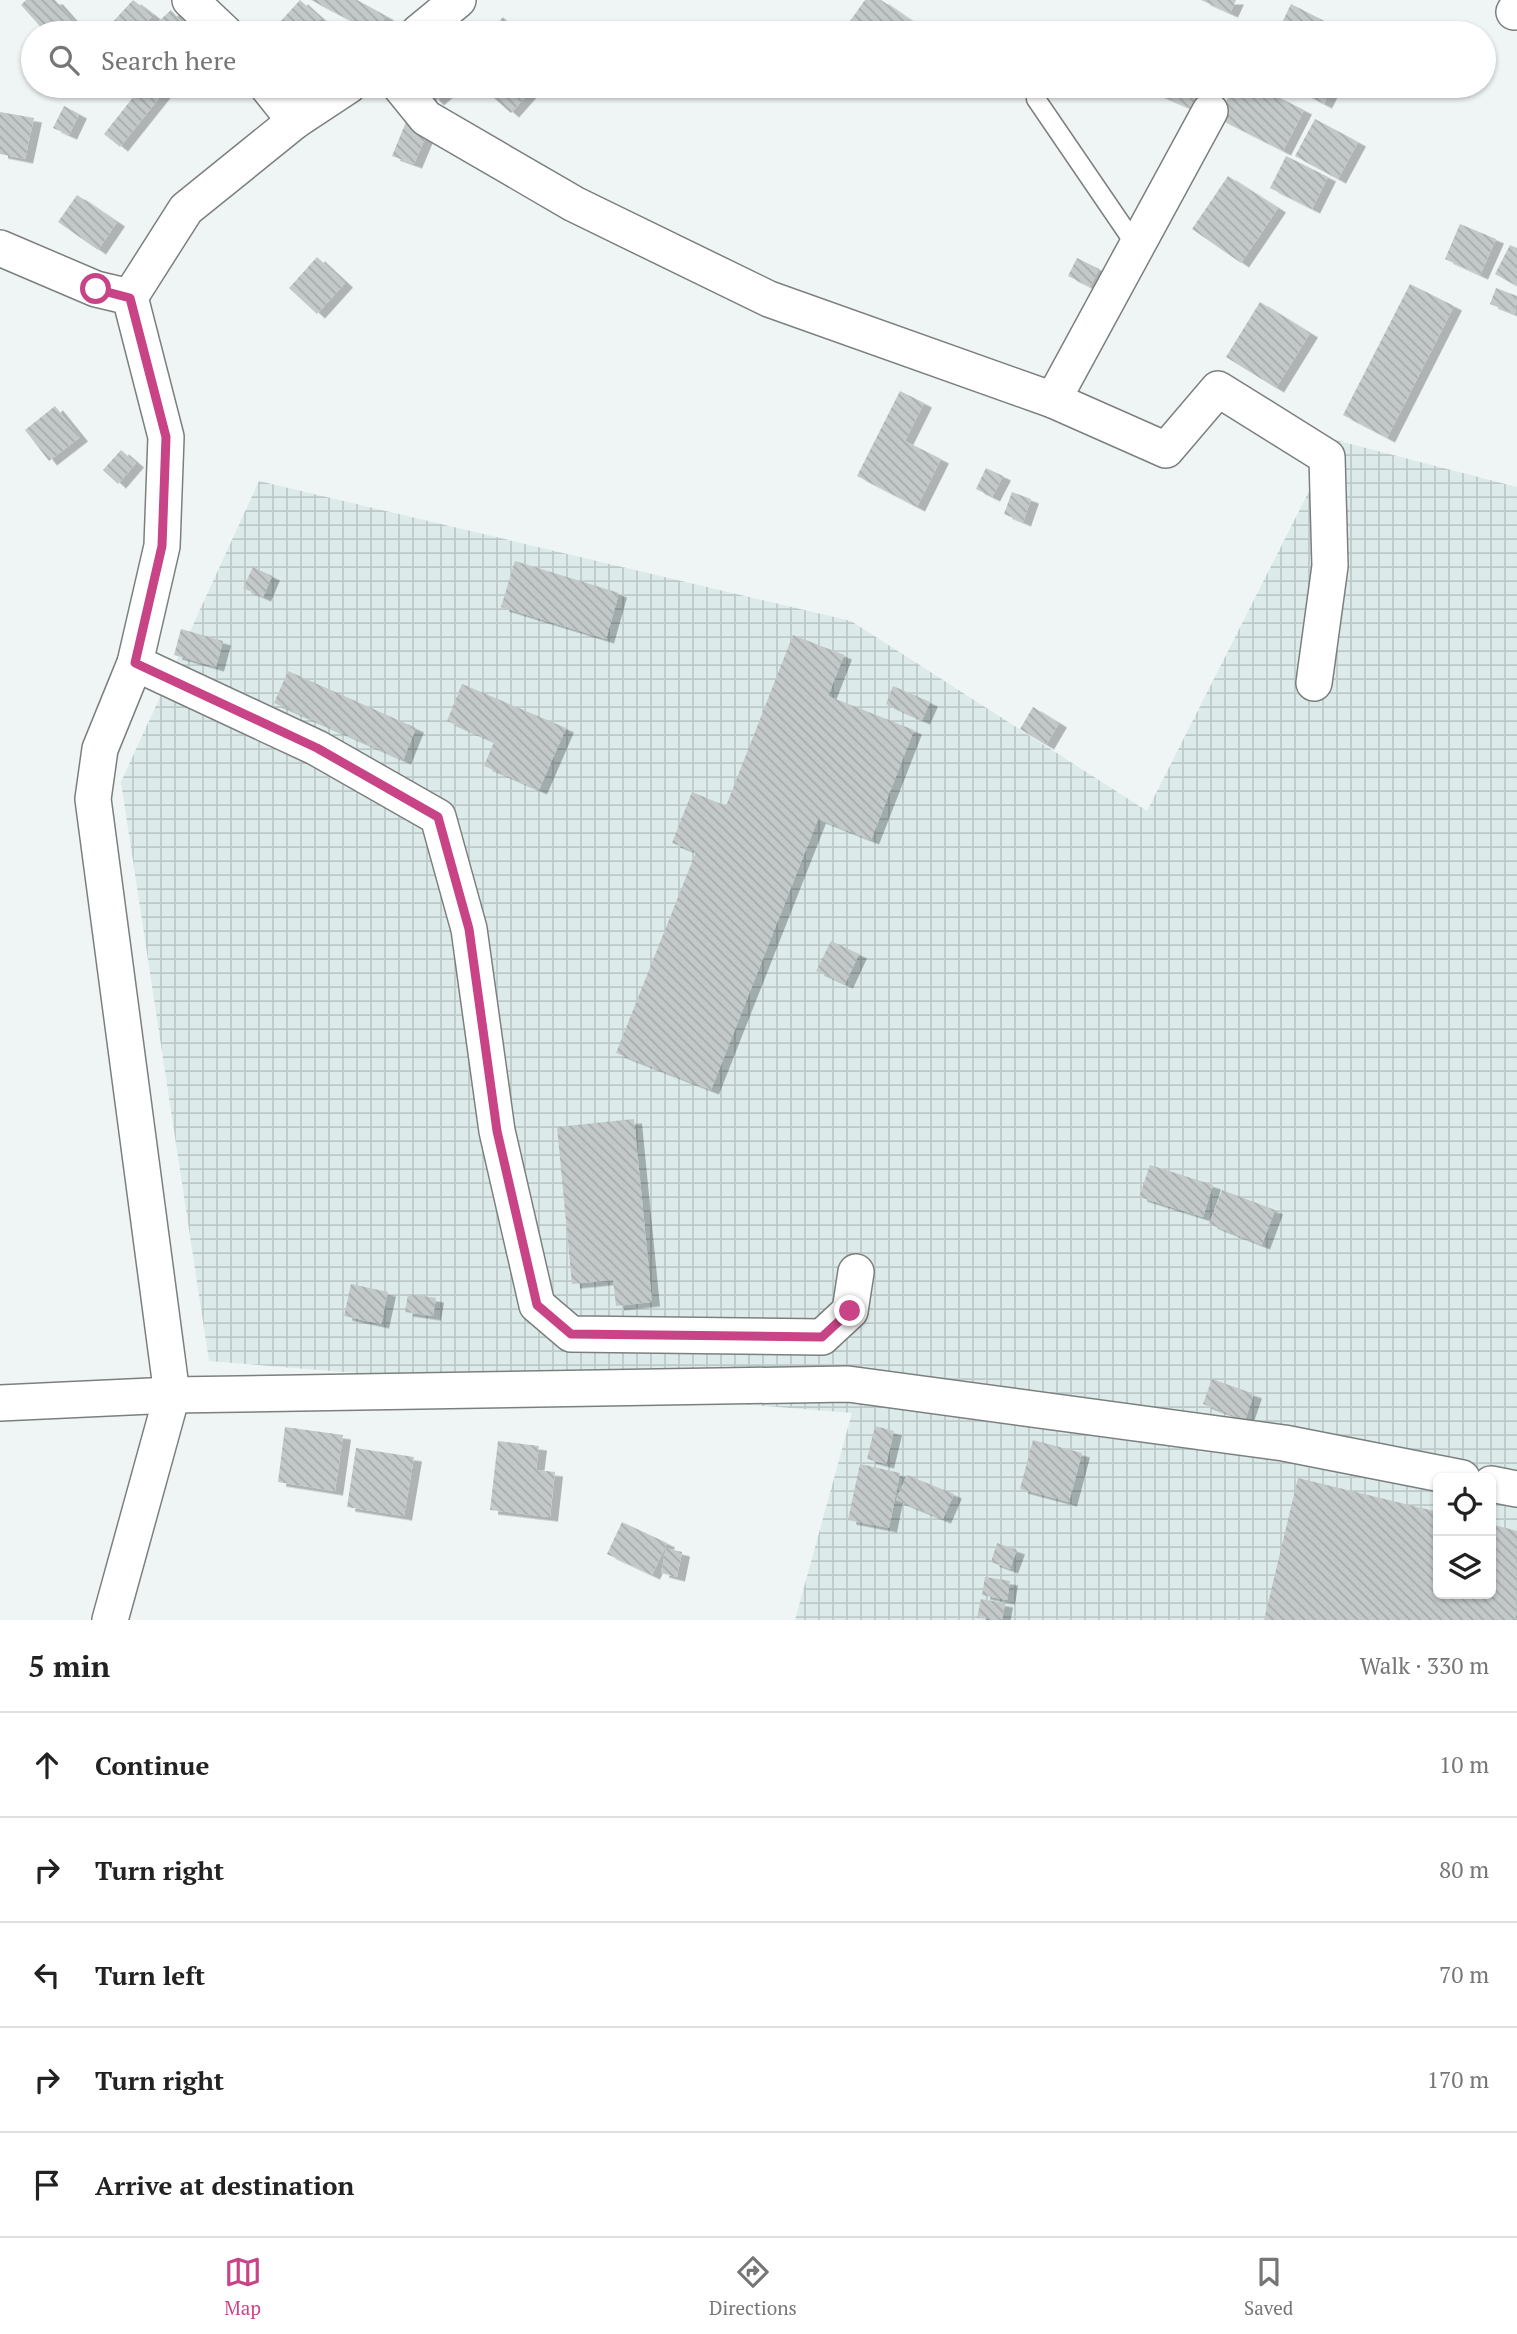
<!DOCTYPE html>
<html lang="en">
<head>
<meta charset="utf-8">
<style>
  body { margin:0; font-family:"PT Serif",serif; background:#f2f2f2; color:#222 }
  .controls { position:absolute; right:21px; bottom:21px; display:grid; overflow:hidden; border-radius:10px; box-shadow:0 2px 5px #0004 }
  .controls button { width:63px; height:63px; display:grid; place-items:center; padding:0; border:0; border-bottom:2px solid #e0e0e0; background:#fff; color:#222; font:35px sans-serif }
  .stop { position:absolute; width:21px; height:21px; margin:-16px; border:5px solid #c94487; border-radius:50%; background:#fff }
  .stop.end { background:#c94487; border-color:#fff; box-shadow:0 2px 7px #0008 }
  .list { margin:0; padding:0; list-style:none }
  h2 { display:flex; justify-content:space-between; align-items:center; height:91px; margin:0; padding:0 28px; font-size:30px }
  h2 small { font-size:23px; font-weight:400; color:#767676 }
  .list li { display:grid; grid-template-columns:46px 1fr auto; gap:21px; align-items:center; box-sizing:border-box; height:105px; padding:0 28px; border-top:2px solid #e0e0e0 }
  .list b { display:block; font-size:26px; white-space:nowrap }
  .list em { font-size:23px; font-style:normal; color:#767676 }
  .icon { flex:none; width:38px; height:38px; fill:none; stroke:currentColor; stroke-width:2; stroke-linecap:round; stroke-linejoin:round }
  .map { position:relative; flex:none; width:1517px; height:1620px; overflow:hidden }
  .search { position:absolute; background:#fff; box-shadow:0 2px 5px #0004; left:21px; right:21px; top:21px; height:77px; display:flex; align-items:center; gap:18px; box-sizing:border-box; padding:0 24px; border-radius:38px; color:#767676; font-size:26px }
  .sheet { height:616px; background:#fff }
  nav { display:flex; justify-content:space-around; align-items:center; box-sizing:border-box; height:98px; border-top:2px solid #e0e0e0; background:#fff; font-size:19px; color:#767676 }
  nav a { display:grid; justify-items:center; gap:4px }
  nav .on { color:#c94487 }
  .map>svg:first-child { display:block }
</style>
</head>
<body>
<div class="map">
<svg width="1517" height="1620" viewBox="0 0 1517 1620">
  <defs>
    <pattern id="industrial-grid" width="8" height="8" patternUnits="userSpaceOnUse" patternTransform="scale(1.75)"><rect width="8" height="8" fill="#dcebea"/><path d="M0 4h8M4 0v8" fill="none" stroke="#bcc9c8"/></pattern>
    <pattern id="building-back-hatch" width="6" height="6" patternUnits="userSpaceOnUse" patternTransform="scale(1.75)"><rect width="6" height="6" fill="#c3c8c8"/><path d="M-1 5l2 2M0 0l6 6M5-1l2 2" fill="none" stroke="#a7abab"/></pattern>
    <filter id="shadow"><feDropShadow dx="8" dy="4.5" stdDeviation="0" flood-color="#0004"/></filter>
  </defs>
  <rect width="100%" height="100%" fill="#eff4f4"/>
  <path fill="url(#industrial-grid)" fill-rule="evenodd" d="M 1335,440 L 1517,487 L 1517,1620 L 795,1620 L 852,1413 L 209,1361 L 121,782 L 259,481 L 851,621 L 1147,811 ZM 1438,1478 L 1491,1478 L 1491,1594 L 1438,1594 Z"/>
  <g fill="url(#building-back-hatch)" filter="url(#shadow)">
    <polygon points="26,0 55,0 78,26 70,33 46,33 21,5"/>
    <polygon points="133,0 153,15 136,33 120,33 110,25"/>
    <polygon points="300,0 321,19 308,33 270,33"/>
    <polygon points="311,0 357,0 386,16 374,33"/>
    <polygon points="865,0 881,0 926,31 868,33 850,21"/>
    <polygon points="1201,0 1236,0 1230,13"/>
    <polygon points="1291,4 1330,24 1325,33 1277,33"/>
    <polygon points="171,10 192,33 146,33"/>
    <polygon points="503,17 522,33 489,33"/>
    <polygon points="142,86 154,86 163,93 120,147 104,134"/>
    <polygon points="422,86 453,86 436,101"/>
    <polygon points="480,86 535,86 511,113"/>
    <polygon points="1139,86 1204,86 1195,110"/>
    <polygon points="1234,86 1256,86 1304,110 1283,151 1218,118"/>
    <polygon points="1289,86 1333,86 1324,104"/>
    <polygon points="64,106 79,114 69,135 53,128"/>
    <polygon points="0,112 34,118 25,159 0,154"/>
    <polygon points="1315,119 1358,142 1338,179 1295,156"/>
    <polygon points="406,122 428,131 414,164 392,156"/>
    <polygon points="1286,156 1328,177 1312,209 1270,188"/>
    <polygon points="1228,176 1278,208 1241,263 1192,229"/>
    <polygon points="77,195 117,222 98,250 58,222"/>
    <polygon points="1460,224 1496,239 1480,275 1445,259"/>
    <polygon points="1510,245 1517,248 1517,286 1495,274"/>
    <polygon points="317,257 345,283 317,314 289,288"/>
    <polygon points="1077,258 1099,269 1090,287 1068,276"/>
    <polygon points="1410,284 1454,306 1387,438 1343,415"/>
    <polygon points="1496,288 1517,296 1515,314 1490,304"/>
    <polygon points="1260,302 1310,333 1276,388 1226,357"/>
    <polygon points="900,391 924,403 905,441 941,459 917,507 857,476"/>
    <polygon points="55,406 80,437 49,461 25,430"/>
    <polygon points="121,450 136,463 118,484 103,470"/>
    <polygon points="986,468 1003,476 992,497 976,489"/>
    <polygon points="1012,492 1031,499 1023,522 1004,514"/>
    <polygon points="515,561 619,593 606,639 501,607"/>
    <polygon points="253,567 272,576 263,597 243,588"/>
    <polygon points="181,629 223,641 216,667 174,655"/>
    <polygon points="793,635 844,655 828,696 914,730 871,840 818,819 711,1090 616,1053 696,852 672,843 692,792 726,806"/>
    <polygon points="288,671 416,728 403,760 274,703"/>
    <polygon points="462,684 566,728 539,790 484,766 494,742 447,721"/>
    <polygon points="893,686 930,702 922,720 886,704"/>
    <polygon points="1033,707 1059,723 1046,745 1020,729"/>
    <polygon points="831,941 859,954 845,984 816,971"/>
    <polygon points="634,1119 652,1302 616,1306 613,1280 572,1284 557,1127"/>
    <polygon points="1150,1165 1213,1185 1203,1217 1139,1197"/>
    <polygon points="1222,1190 1275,1210 1262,1245 1209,1224"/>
    <polygon points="351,1284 388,1292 381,1324 344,1316"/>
    <polygon points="408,1294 436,1298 433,1316 405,1312"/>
    <polygon points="1212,1379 1254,1394 1245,1420 1203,1404"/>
    <polygon points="875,1426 894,1431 886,1464 867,1459"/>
    <polygon points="285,1427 343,1435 335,1491 278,1482"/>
    <polygon points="1033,1440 1082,1453 1069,1502 1020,1489"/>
    <polygon points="498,1441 539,1446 536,1470 555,1472 550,1517 490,1510"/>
    <polygon points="356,1448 414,1457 404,1516 347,1507"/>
    <polygon points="860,1464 900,1473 889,1528 848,1520"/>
    <polygon points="907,1475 954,1494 943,1519 896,1500"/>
    <polygon points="1298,1478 1438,1512 1438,1594 1491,1594 1491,1524 1517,1531 1516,1620 1264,1620"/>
    <polygon points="622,1522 667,1543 652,1575 607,1554"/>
    <polygon points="997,1543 1017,1550 1010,1569 991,1562"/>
    <polygon points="666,1548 682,1552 677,1577 661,1573"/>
    <polygon points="985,1577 1010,1581 1007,1600 982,1595"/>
    <polygon points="981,1599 1005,1603 1002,1620 977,1618"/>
  </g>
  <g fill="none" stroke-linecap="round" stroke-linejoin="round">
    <defs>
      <polyline id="lane" points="1036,99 1137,247"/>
      <g id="street">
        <polyline points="190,0 225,33"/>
        <polyline points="1514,12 1517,7"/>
        <polyline points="418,33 458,0"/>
        <polyline points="267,86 295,121"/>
        <polyline points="400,86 426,118 574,204 769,299 1053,400 1210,111"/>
        <polyline points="0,248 96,289 130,297 186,209 295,121 348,86"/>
        <polyline points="1053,400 1166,450 1218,389 1327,457 1330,566 1314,683"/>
        <polyline points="135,663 317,748 438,817 469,929 497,1131 537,1305 571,1334 822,1337 850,1311 856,1272"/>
        <polyline points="0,1403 172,1395 848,1384 1284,1443 1462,1478"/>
        <polyline points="1491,1484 1517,1489"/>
        <polyline points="110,1620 172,1395 93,799 100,749 135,663 162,546 166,437 130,297"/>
      </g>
    </defs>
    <use href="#lane" stroke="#7b807f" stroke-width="21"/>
    <use href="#street" stroke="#7b807f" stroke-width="38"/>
    <use href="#lane" stroke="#fff" stroke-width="18"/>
    <use href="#street" stroke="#fff" stroke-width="35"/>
  </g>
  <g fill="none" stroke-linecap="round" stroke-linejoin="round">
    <polyline stroke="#c94487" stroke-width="9" points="96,289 130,298 166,437 162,546 135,663 317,748 438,817 469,929 497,1131 537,1305 571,1334 822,1337 850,1311"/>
  </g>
</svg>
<div class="controls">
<button><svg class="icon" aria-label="locate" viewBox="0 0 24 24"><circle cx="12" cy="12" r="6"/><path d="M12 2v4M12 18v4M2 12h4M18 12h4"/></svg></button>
<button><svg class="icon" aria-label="layers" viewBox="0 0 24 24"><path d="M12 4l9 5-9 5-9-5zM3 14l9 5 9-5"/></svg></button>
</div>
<div class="stop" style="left:96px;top:289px"></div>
<div class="stop end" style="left:850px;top:1311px"></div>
<div class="search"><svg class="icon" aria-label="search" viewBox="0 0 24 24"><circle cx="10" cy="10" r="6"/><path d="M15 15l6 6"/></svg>Search here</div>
</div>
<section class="sheet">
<h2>5 min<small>Walk · 330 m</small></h2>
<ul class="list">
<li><svg class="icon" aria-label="ahead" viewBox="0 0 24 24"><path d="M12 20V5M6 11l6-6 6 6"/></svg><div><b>Continue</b></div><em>10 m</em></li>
<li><svg class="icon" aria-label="right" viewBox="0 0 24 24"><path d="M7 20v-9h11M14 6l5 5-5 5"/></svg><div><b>Turn right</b></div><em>80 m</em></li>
<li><svg class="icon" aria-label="left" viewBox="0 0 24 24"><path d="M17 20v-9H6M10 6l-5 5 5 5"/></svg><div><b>Turn left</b></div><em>70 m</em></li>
<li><svg class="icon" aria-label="right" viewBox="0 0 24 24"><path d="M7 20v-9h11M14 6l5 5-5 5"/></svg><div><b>Turn right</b></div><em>170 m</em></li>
<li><svg class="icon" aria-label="arrive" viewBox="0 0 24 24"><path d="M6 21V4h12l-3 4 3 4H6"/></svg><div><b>Arrive at destination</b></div></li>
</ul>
</section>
<nav>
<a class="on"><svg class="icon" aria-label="map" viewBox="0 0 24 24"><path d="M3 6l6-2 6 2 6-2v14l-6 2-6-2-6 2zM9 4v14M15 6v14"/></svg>Map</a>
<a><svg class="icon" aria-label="directions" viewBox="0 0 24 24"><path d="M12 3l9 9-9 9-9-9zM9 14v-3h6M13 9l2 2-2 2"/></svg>Directions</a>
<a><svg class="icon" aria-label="saved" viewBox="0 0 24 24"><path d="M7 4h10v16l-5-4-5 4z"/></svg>Saved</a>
</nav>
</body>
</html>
